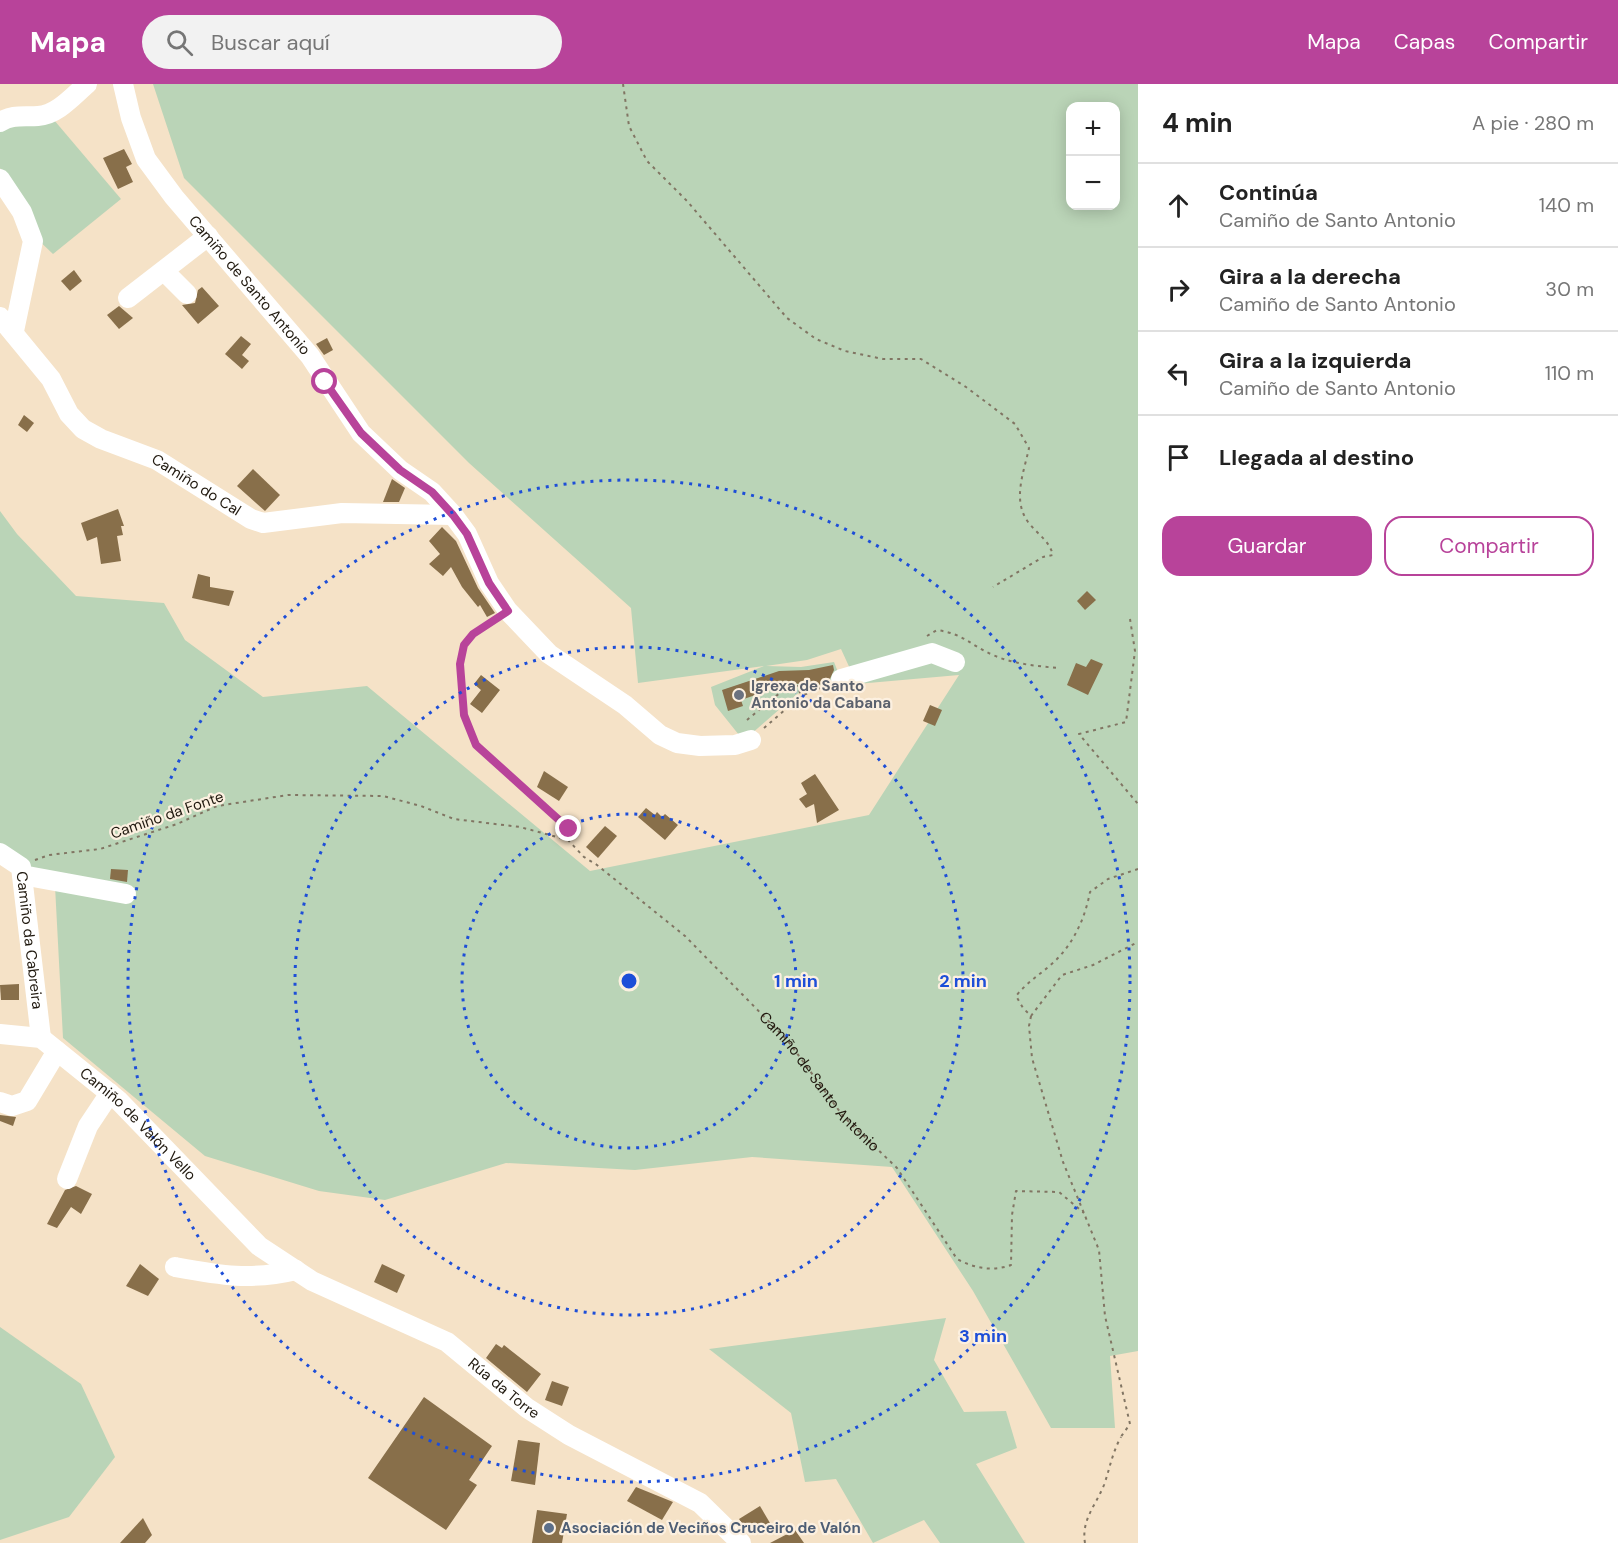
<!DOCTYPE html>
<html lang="es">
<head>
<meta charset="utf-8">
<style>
  body { margin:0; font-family:"DM Sans",sans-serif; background:#f2f2f2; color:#222 }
  .controls { position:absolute; right:18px; top:18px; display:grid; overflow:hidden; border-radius:12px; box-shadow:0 3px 15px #0003 }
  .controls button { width:54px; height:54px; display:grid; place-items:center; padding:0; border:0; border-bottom:2px solid #e0e0e0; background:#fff; color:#222; font:30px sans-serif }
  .stop { position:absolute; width:18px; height:18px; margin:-14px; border:4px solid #b8439a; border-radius:50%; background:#fff }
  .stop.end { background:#b8439a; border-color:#fff; box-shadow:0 2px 6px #0008 }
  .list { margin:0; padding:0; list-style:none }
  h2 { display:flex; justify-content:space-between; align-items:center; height:78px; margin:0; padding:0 24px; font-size:26px }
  h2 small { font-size:20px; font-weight:400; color:#767676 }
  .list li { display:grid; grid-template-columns:39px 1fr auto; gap:18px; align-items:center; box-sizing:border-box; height:84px; padding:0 24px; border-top:2px solid #e0e0e0 }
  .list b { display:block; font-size:22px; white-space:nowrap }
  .list p { margin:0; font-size:20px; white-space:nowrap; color:#767676 }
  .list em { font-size:20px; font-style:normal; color:#767676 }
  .actions { display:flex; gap:12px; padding:18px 24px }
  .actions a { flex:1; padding:14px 0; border:2px solid #b8439a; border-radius:18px; text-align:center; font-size:21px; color:#b8439a }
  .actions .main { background:#b8439a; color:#fff }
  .icon { flex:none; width:33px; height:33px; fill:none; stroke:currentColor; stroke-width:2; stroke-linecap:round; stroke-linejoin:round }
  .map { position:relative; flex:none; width:1138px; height:1459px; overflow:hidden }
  header { display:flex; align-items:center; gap:36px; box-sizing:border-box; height:84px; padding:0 30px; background:#b8439a; color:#fff }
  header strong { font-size:28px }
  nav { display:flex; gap:33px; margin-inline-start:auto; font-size:21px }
  .search { width:420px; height:54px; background:#f2f2f2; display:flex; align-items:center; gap:15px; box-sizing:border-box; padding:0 21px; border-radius:33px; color:#767676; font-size:22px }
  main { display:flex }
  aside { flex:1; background:#fff }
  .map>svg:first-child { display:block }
</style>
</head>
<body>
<header>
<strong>Mapa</strong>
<div class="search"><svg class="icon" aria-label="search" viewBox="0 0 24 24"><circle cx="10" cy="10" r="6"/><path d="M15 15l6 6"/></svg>Buscar aquí</div>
<nav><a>Mapa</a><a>Capas</a><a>Compartir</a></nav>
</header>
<main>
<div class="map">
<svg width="1138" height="1459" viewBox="0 0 1138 1459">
  <rect width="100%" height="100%" fill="#f5e2c7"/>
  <g fill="#bad4b7" fill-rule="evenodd">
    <path d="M 153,0 L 1138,0 L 1138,1267 L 1110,1272 L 1115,1344 L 1051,1344 L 973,1207 L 892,1083 L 752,1073 L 635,1086 L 506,1079 L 385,1116 L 319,1107 L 205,1072 L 63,954 L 55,802 L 0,775 L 0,427 L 17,450 L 76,512 L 164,519 L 185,556 L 263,613 L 367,602 L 590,787 L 869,731 L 959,591 L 857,600 L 841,565 L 807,576 L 766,582 L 801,583 L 834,578 L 840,593 L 797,610 L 750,651 L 739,651 L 715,621 L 711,603 L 764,582 L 638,599 L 631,524 L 469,379 L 184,94 ZM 1070,22 L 1116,22 L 1116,122 L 1070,122 Z"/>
    <polygon points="54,36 121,115 53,170 33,151 0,84 0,45"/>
    <polygon points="946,1234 934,1276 964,1328 1006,1327 1017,1364 976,1380 1025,1459 940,1459 924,1436 873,1459 836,1395 805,1398 791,1329 709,1265"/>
    <polygon points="0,1243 81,1300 115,1373 69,1433 0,1456"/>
  </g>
  <g fill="#886f4a">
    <polygon points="124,65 132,80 126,83 133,98 118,105 103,74"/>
    <polygon points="74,186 82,197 70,207 61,197"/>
    <polygon points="202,203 219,222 198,240 182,221 195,219 198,206"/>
    <polygon points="119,222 133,234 119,245 107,231"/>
    <polygon points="241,252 251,260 242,271 249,277 242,285 225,270"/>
    <polygon points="327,254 333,266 324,271 316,260"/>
    <polygon points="24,331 34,339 27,348 18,341"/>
    <polygon points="253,385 280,411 265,427 237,402"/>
    <polygon points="392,395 405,404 399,418 383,418"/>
    <polygon points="118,425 124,442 121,442 123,451 117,452 121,477 101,480 97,453 87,457 81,439"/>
    <polygon points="442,443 456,457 478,504 495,529 487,533 480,521 478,523 462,503 451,483 443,492 429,480 440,470 429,457"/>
    <polygon points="198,490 210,493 210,503 234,507 229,522 192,514"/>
    <polygon points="1087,507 1096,516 1085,526 1077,517"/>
    <polygon points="1091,575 1103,580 1088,611 1067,601 1076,579 1086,583"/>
    <polygon points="833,581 834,586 829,597 806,606 803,600 767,599 770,606 741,616 743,622 728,627 722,606 779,587 809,586"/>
    <polygon points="481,591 500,606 482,629 470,620 481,606 474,600"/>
    <polygon points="930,621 942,626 935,642 923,637"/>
    <polygon points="544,687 568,703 559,717 537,703"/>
    <polygon points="815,690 839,726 817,739 814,720 806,724 799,715 807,710 801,699"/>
    <polygon points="646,724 655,731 657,728 662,733 665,730 678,741 665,756 638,733"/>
    <polygon points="605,742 617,752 598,774 586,763"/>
    <polygon points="111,785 128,786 127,798 110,795"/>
    <polygon points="19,900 19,916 1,916 0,901"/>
    <polygon points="0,1031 16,1033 13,1042 0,1037"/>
    <polygon points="76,1102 92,1110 81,1130 71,1123 57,1144 47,1140 65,1106"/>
    <polygon points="140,1180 159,1195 148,1212 126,1202"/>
    <polygon points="382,1180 405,1191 397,1209 374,1198"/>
    <polygon points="496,1260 502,1264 504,1261 541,1290 527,1308 486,1274"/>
    <polygon points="552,1297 569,1303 562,1322 545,1316"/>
    <polygon points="424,1313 492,1362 469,1396 477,1401 446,1446 368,1394"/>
    <polygon points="518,1356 540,1359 535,1401 511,1397"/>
    <polygon points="636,1403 673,1418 662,1436 627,1417"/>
    <polygon points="760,1422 770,1439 749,1450 739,1435"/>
    <polygon points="537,1426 567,1430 562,1459 532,1459"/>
    <polygon points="143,1434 152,1451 145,1459 120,1459"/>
    <polygon points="795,1446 804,1459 770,1459"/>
  </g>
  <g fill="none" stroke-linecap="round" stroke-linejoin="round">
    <g stroke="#817563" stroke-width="2" stroke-dasharray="3 4.5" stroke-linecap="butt">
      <path d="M 623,0 L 629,42 L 647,77 L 687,117 L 787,234 L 816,255 L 845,267 L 883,275 L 921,275 L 966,303 L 1015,340 L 1029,364 C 1024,388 1012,416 1028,438 C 1037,450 1049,456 1053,471 L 1043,473 L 993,503"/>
      <polyline points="1130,535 1135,567 1126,638 1079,650 1138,720"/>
      <path id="s1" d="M 493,536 L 473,550 L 464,561 L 460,580 L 464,631 L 476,661 L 569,745 L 568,756 L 584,773 L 597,781 L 685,852 L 788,957 L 843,1032 L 897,1084 L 957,1175 C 974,1184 992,1188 1011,1181 L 1012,1131 L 1016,1107 L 1059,1108 L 1084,1129"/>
      <path d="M 927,552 L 937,546 C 964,550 970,561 993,571 C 1013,580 1036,582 1058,584"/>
      <polyline points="747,636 787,603 798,602 801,612"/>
      <polyline points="764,644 801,612 825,602"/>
      <polyline points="35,776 49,771 100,765 177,740 217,722 288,711 383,712 421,722 454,735 520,743 568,756"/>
      <path d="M 1138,785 L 1108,795 L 1090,808 C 1085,834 1074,859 1054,878 C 1041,890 1027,898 1016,912 L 1023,924 L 1031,932 L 1062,891 L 1093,881 L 1138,858"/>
      <polyline points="1031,932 1029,942 1032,974 1063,1078 1099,1166 1105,1232 1130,1340 1120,1354"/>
      <path d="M 1085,1459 C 1081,1436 1096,1421 1104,1401 C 1110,1384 1112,1369 1121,1353"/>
    </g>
    <g stroke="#fff" stroke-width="20">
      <path id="s2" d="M 123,0 L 131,34 L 146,75 L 174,113 L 310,272 L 361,349 L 400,386 L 432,408 L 453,431 L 467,450 L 489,499 L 508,527 L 549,570 L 625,621 L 660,651 L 677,659 L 700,662 L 735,661 L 751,656"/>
      <path d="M 0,38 C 13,30 24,33 38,32 C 57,31 73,12 87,0"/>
      <polyline points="0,95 22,128 33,157 14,247"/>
      <polyline points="164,187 187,210"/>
      <polyline points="128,214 208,152"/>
      <path id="s3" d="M 0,233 L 51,295 L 69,330 L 83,345 L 101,355 L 157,376 L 251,435 L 263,439 L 342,429 L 453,431"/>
      <polyline points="841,595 932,569 955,578"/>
      <path id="s4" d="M 0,769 L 21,783 L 41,954"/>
      <polyline points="22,791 126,810"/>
      <path id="s5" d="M 0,950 L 41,954 L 118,1016 L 259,1162 L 312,1197 L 447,1258 L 527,1324 L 569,1351 L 700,1419 L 741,1459"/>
      <polyline points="0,1018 12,1022 27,1017 57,967"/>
      <polyline points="67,1095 88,1042 110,1009"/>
      <path d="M 175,1183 C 219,1191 251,1197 296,1186"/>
    </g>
  </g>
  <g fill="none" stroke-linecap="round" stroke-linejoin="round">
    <polyline stroke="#b8439a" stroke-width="8" points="325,298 361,349 400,386 432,408 453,431 467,450 489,499 508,527 473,550 464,561 460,580 464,631 476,661 569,745"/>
  </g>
  <g fill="none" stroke="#1d4ed8" stroke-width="3" stroke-dasharray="3 6">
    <circle cx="629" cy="897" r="167"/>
    <circle cx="629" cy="897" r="334"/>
    <circle cx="629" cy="897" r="501"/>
  </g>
  <circle fill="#6b7280" stroke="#fcf0e0" stroke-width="2" cx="739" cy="611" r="6"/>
  <circle fill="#5c6f8a" stroke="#fcf0e0" stroke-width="2" cx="549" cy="1444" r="6"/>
  <g text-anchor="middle" stroke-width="4.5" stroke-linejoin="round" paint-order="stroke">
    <g font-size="15" fill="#20190f" stroke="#fcf0e0">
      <text dy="5" stroke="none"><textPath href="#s2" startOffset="242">Camiño de Santo Antonio</textPath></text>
      <text dy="5" stroke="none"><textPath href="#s3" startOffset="267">Camiño do Cal</textPath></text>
      <text transform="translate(167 731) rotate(-19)" y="5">Camiño da Fonte</text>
      <text dy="5" stroke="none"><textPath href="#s4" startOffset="99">Camiño da Cabreira</textPath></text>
      <text dy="5" stroke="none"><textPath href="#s1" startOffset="628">Camiño de Santo Antonio</textPath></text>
      <text dy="5" stroke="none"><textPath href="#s5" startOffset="171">Camiño de Valón Vello</textPath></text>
      <text dy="5" stroke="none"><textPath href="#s5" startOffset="628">Rúa da Torre</textPath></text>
    </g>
    <g font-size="15" font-weight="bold" fill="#5b616d" stroke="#fcf0e0" text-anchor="start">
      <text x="751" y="607">Igrexa de Santo<tspan x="751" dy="17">Antonio da Cabana</tspan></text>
    </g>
    <g font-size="15" font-weight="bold" fill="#4e5e75" stroke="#fcf0e0" text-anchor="start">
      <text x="561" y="1449">Asociación de Veciños Cruceiro de Valón</text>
    </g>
  </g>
  <circle cx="629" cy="897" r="9" fill="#1d4ed8" stroke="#fcf0e0" stroke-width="3"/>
  <g font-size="18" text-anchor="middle" font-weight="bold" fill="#1d4ed8" stroke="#fcf0e0" stroke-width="4.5" stroke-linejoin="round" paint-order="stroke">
    <text x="796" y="903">1 min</text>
    <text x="963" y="903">2 min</text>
    <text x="983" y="1258">3 min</text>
  </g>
</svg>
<div class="controls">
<button>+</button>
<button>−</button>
</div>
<div class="stop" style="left:325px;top:298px"></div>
<div class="stop end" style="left:569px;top:745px"></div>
</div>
<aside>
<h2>4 min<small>A pie · 280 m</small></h2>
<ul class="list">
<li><svg class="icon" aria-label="ahead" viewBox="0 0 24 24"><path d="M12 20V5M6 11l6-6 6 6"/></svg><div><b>Continúa</b><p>Camiño de Santo Antonio</p></div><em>140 m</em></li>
<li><svg class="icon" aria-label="right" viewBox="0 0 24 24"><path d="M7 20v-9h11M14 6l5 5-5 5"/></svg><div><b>Gira a la derecha</b><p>Camiño de Santo Antonio</p></div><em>30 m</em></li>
<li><svg class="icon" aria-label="left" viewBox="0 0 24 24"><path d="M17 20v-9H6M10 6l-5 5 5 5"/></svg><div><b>Gira a la izquierda</b><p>Camiño de Santo Antonio</p></div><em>110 m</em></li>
<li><svg class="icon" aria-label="arrive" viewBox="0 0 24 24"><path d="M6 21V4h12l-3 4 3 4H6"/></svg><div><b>Llegada al destino</b></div></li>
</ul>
<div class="actions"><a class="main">Guardar</a><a>Compartir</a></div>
</aside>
</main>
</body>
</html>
